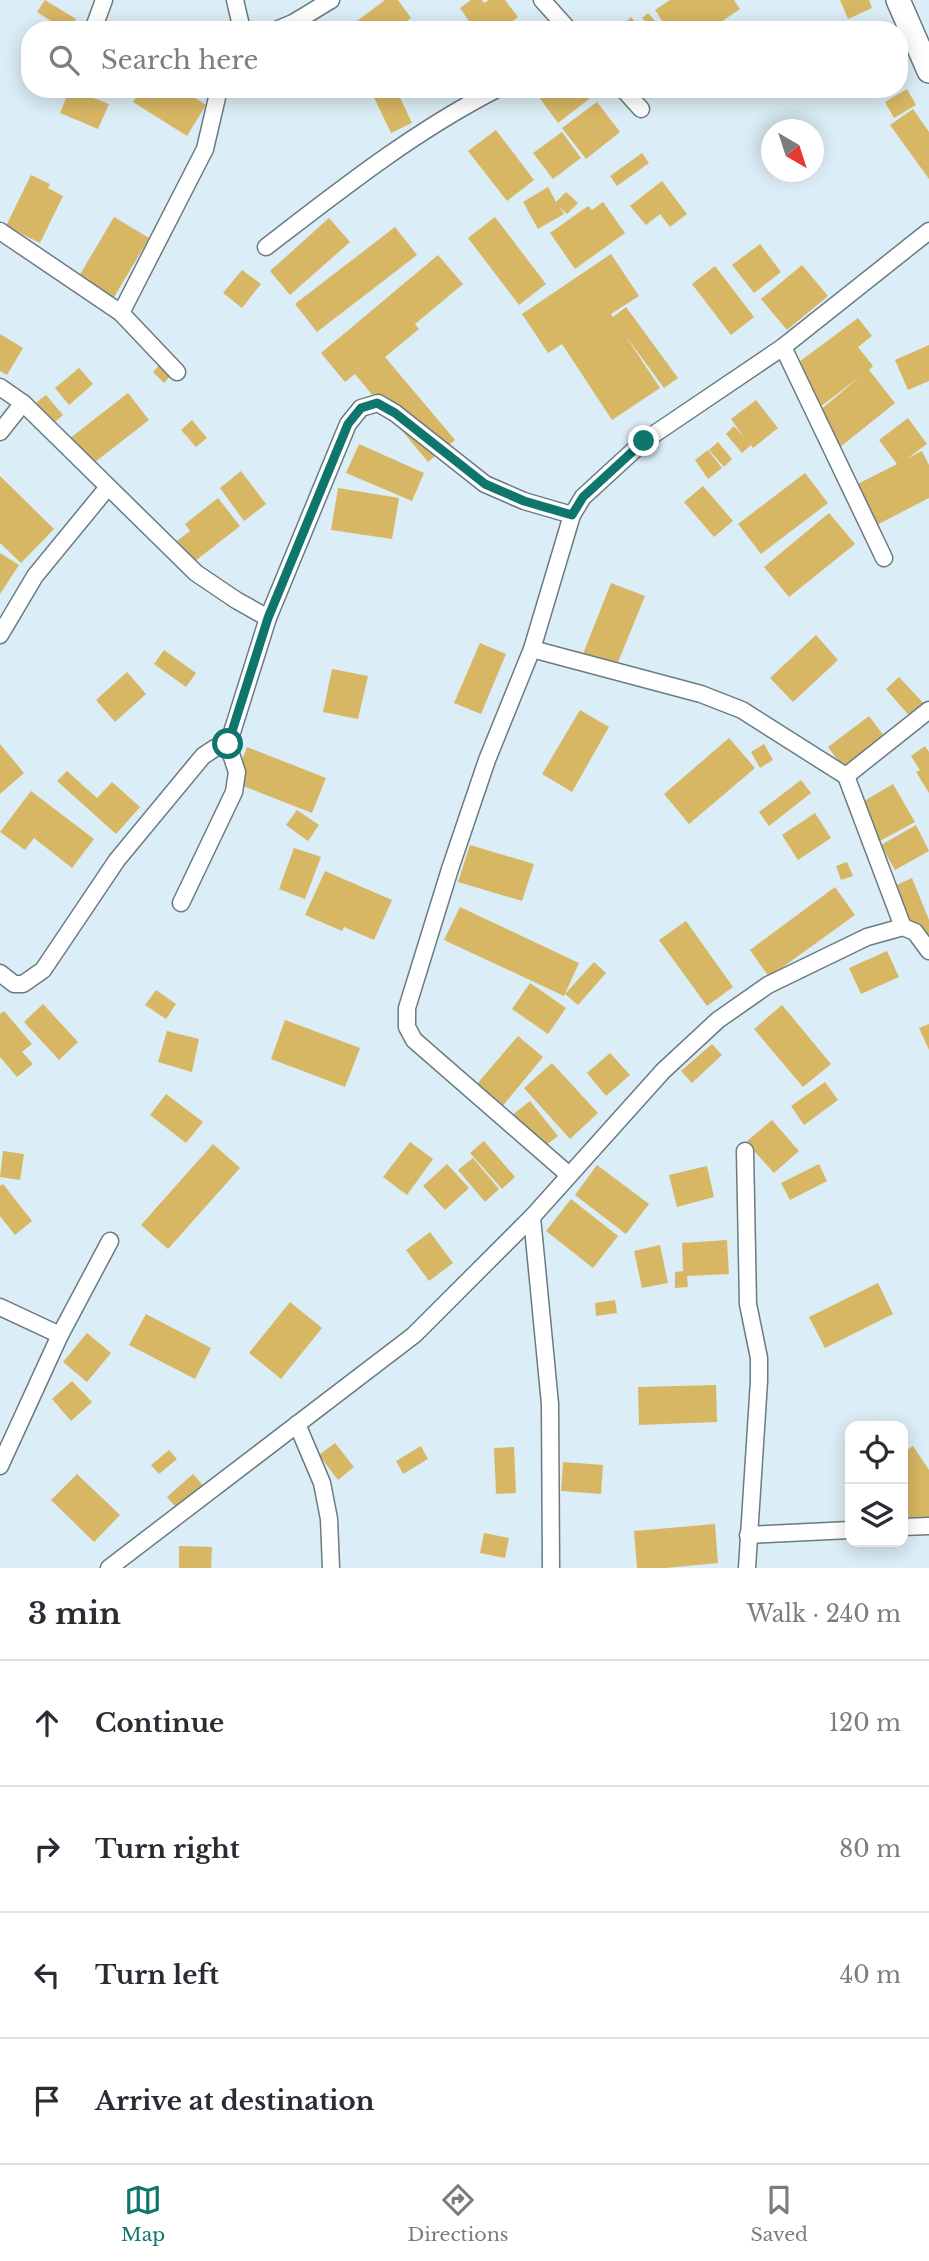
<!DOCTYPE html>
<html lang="en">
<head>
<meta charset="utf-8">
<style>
  body { margin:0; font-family:"Libre Baskerville",serif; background:#f7f7f7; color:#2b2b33 }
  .controls { position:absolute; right:21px; bottom:21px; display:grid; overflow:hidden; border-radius:14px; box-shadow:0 4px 18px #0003 }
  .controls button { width:63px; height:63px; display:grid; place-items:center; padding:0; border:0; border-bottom:2px solid #e1e1e2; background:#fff; color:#2b2b33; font:35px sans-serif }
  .compass { position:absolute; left:761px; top:119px; width:63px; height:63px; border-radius:50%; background:#fff; box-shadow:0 4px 18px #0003; rotate:141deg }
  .stop { position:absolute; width:21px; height:21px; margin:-16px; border:5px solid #0f766e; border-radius:50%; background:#fff }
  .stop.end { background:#0f766e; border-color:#fff; box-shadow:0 2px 7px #0008 }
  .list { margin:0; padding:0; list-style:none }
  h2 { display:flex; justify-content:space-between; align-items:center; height:91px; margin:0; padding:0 28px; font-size:30px }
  h2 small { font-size:23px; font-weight:400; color:#7c7c81 }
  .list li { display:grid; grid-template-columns:46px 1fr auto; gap:21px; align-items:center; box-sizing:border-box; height:126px; padding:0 28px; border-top:2px solid #e1e1e2 }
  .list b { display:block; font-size:26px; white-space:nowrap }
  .list em { font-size:23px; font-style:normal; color:#7c7c81 }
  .icon { flex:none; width:38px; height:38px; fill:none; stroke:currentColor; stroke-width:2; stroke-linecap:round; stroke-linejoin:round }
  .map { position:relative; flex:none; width:929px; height:1568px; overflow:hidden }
  .search { position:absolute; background:#fff; box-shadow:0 4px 18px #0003; left:21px; right:21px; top:21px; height:77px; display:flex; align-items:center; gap:18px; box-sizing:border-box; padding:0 24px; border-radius:28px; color:#7c7c81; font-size:26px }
  .sheet { height:595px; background:#fff }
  nav { display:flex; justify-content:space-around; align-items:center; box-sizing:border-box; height:98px; border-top:2px solid #e1e1e2; background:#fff; font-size:19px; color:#7c7c81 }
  nav a { display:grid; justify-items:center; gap:4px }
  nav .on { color:#0f766e }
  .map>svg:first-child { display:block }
</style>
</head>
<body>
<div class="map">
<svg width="929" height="1568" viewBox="0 0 929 1568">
  <rect width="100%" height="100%" fill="#dbedf6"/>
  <g fill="#d8b764">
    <polygon points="45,0 76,19 69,30 65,30 37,12"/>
    <polygon points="385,0 398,0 411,18 395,30 345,30"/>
    <polygon points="471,0 482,0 484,3 489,0 505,0 518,17 501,30 475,30 460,8"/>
    <polygon points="670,0 734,0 740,9 709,30 668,30 655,10"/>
    <polygon points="840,0 869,0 872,8 848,19"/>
    <polygon points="648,13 663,30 653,30 642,18"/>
    <polygon points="631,17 642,30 617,30"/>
    <polygon points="70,89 109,104 98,129 60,113"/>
    <polygon points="133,89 181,89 206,105 187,136 133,102 139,93"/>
    <polygon points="370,89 396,89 412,123 391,133"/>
    <polygon points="533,89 582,89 589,99 558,123"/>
    <polygon points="907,89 916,105 894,118 885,102"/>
    <polygon points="597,102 620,132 586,159 562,128"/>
    <polygon points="913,109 929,132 929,179 890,125"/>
    <polygon points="496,130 534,180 507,201 468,151"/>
    <polygon points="562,132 581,158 553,179 533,153"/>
    <polygon points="642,153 649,163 617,186 610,176"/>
    <polygon points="31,175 50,184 48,188 63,196 40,243 6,226"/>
    <polygon points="662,181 687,214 670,227 660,214 646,225 630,206"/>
    <polygon points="548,187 556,202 566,192 578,203 567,214 559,207 564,214 538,229 523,202"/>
    <polygon points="603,202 625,233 575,269 550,233 588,206 592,210"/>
    <polygon points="114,217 149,238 110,304 75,283"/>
    <polygon points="495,217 546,284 519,305 468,238"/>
    <polygon points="329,218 350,242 290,295 270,271"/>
    <polygon points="395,227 417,255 317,332 295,304"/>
    <polygon points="760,244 781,272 754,293 732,265"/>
    <polygon points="611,254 639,296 611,314 613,317 626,307 678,378 664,388 625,335 660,388 612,420 562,344 548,353 522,314"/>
    <polygon points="438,255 463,284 415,324 419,329 385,357 455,440 428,462 355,374 345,382 321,353"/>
    <polygon points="802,265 828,296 787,330 761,299"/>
    <polygon points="715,266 754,317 731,335 692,284"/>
    <polygon points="242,270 261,284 242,308 223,293"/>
    <polygon points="858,318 872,336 858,347 873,366 869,370 895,403 839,448 813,416 861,376 816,410 787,371"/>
    <polygon points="0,334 23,348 7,375 0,371"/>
    <polygon points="929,345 929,381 908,390 895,360"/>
    <polygon points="161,363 172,374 164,383 153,372"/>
    <polygon points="79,368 93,384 69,405 55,388"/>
    <polygon points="128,393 149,420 86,469 65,442"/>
    <polygon points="46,395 63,415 51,425 33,405"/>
    <polygon points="756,400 778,428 753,448 751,445 742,453 726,434 734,426 744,437 731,419"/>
    <polygon points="908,418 927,444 908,458 922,451 929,465 929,498 867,530 846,490 897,464 879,440"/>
    <polygon points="192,420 207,438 196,447 181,430"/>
    <polygon points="718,442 732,459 724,467 709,450"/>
    <polygon points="359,444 424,473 412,501 346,473"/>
    <polygon points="708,450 722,468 708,479 695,460"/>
    <polygon points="241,471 266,504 244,521 220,488"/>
    <polygon points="805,473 828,503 761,554 738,524"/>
    <polygon points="0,476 54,529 21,563 0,543"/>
    <polygon points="703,486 733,521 714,537 684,502"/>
    <polygon points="338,488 399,498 392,539 331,530"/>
    <polygon points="218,498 240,526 190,565 173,544 190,531 185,524"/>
    <polygon points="829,513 855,544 789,597 764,567"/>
    <polygon points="0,553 19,565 0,594"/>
    <polygon points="611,583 645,596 614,672 581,659"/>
    <polygon points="816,635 838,660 793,702 770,678"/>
    <polygon points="480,643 506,654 481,714 454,703"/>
    <polygon points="164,650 196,673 186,687 154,664"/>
    <polygon points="332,669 368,676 358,719 323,712"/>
    <polygon points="127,672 146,694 115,722 96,700"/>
    <polygon points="899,677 926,706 912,719 886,689"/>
    <polygon points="580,710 609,727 572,792 542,774"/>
    <polygon points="869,716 884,736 843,767 828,747"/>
    <polygon points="729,738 755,768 689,824 664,794"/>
    <polygon points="0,744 24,773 0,794"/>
    <polygon points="764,744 773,760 760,768 751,752"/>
    <polygon points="925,746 929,752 929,793 916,772 920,770 911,756"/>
    <polygon points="247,747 326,778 312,813 233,782"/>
    <polygon points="67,771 97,798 112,782 140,807 116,834 57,781"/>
    <polygon points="801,780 811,793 769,826 759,812"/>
    <polygon points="893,784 915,822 880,841 859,804"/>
    <polygon points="31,791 94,839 72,868 34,838 25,850 0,832"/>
    <polygon points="297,810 319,825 308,841 286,825"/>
    <polygon points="815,813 831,838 798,860 782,835"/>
    <polygon points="916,825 929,851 895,870 881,845"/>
    <polygon points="470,845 534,864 522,901 458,882"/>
    <polygon points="294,848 321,857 305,899 279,889"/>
    <polygon points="847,862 853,876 841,880 836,866"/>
    <polygon points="325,871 392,900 374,940 344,927 342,931 305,915"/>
    <polygon points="912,878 929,920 929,943 919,947 894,886"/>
    <polygon points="835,887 855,915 769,977 750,950"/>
    <polygon points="460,907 579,963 564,996 444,940"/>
    <polygon points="686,921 733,987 707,1006 659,940"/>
    <polygon points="887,951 899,977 861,994 849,968"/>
    <polygon points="594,962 606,973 578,1005 565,994"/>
    <polygon points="530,983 566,1008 548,1034 512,1009"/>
    <polygon points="156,990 176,1004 166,1019 145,1005"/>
    <polygon points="43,1004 78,1042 59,1060 24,1022"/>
    <polygon points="782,1005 831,1064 803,1087 754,1029"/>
    <polygon points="4,1011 32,1044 22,1052 33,1064 17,1077 0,1057 0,1014"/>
    <polygon points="285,1020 360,1048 345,1087 271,1059"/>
    <polygon points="929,1024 929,1050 919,1028"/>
    <polygon points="167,1031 199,1039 192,1072 158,1062"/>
    <polygon points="518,1036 543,1057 496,1114 470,1092"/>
    <polygon points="712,1044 722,1055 692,1083 681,1071"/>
    <polygon points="610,1053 630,1075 606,1096 587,1073"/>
    <polygon points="552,1063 598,1113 570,1139 524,1088"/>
    <polygon points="825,1082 838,1100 804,1125 791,1106"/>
    <polygon points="166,1094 203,1122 186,1143 150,1115"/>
    <polygon points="530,1101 558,1136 534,1154 507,1119"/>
    <polygon points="772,1120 799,1151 774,1173 746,1142"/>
    <polygon points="484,1141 515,1177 502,1189 470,1153"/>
    <polygon points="410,1142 433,1159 407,1195 383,1177"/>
    <polygon points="213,1144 240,1168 168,1249 141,1225"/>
    <polygon points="3,1151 24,1154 20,1180 0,1177"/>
    <polygon points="473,1158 499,1189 485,1202 458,1170"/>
    <polygon points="447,1164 469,1188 445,1210 423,1186"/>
    <polygon points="819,1164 827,1181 790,1200 781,1183"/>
    <polygon points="597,1165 649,1204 626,1234 575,1195"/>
    <polygon points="707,1166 714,1197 677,1207 669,1175"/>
    <polygon points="3,1184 32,1221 15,1235 0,1216 0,1186"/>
    <polygon points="571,1199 618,1236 593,1268 546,1231"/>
    <polygon points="430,1232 453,1263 429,1281 406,1250"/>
    <polygon points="727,1240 729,1274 687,1276 688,1287 675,1288 675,1272 683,1271 682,1243"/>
    <polygon points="660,1245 668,1283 642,1288 634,1251"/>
    <polygon points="878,1283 893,1314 825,1348 809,1317"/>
    <polygon points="615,1300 617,1313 596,1316 595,1303"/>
    <polygon points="290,1302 322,1328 281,1379 249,1353"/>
    <polygon points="146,1314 211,1348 195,1379 129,1345"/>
    <polygon points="87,1333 111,1353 87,1382 63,1362"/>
    <polygon points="72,1381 92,1402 71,1421 52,1399"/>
    <polygon points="716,1385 717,1422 639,1425 638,1387"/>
    <polygon points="335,1443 354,1467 338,1480 319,1455"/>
    <polygon points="421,1446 428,1459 403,1474 396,1461"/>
    <polygon points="913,1446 929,1470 929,1526 919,1532 903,1508 903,1453"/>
    <polygon points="514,1447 516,1493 496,1494 494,1448"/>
    <polygon points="169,1450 177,1459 159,1474 151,1465"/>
    <polygon points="563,1462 603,1465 601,1494 561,1491"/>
    <polygon points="77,1474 120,1515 94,1542 51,1500"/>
    <polygon points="193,1474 206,1489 180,1512 167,1497"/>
    <polygon points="715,1524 718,1563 665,1568 637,1568 634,1531"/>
    <polygon points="484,1533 509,1538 505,1558 480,1553"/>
    <polygon points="179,1546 212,1547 211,1568 179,1568"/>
  </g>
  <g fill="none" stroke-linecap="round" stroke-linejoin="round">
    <defs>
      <g id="minor">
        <polyline points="235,0 242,30"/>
        <polyline points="542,0 569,30"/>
        <polyline points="93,30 104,0"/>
        <polyline points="276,30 293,23 331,0"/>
        <polyline points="623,89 641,109"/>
        <polyline points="0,231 121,313"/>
        <path d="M 266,247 C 340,190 413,132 497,89"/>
        <polyline points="783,347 884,558"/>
        <polyline points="177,372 121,313 205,149 219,89"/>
        <polyline points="0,387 23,403 196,573 236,600 268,618"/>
        <polyline points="0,432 23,403"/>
        <polyline points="0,635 35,576 108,487"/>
        <polyline points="532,649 701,694 742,710 846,776 903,927"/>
        <polyline points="846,776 929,710"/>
        <polyline points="181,903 234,792 237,772 228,745 268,618 348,424 361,408 378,403 395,413 485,484 524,501 572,515"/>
        <polyline points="0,973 14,984 23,984 43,970 117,860 203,756 215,748 228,745"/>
        <polyline points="745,1151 748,1304 759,1358 759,1381 747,1568"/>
        <polyline points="569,1175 414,1040 407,1027 407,1008 450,869 487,760 532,649 572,515 583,497 644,441 783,347 929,231"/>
        <polyline points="532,1217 550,1404 551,1568"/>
        <polyline points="0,1307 60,1335"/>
        <polyline points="297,1424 322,1483 329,1519 331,1568"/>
        <polyline points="0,1466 60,1335 110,1241"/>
        <polyline points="903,1527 929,1526"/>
        <polyline points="748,1535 850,1530"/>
        <polyline points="109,1568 414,1335 532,1217 663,1071 718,1020 768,985 867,937 903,927 915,932 929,951"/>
      </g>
      <polyline id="secondary" points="898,0 929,71"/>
    </defs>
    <use href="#minor" stroke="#6b7b83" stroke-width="19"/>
    <use href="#secondary" stroke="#6b7b83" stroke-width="26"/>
    <use href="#minor" stroke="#fff" stroke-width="16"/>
    <use href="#secondary" stroke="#fff" stroke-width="23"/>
  </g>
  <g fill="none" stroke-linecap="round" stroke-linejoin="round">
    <polyline stroke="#0f766e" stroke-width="9" points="228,744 268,618 348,424 361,408 377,403 395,413 485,484 524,501 572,515 583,497 644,441"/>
  </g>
</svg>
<div class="controls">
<button><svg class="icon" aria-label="locate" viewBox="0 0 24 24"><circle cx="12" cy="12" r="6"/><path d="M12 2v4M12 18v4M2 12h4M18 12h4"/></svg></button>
<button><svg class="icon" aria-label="layers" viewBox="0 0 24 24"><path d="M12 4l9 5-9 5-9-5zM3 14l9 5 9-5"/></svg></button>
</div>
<svg class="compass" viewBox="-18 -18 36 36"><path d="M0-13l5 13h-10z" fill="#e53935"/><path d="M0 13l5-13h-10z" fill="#7c7c81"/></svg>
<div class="stop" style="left:228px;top:744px"></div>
<div class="stop end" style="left:644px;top:441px"></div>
<div class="search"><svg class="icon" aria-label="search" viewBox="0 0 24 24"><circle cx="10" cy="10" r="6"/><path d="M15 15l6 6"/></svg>Search here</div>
</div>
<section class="sheet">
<h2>3 min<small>Walk · 240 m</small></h2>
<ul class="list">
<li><svg class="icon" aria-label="ahead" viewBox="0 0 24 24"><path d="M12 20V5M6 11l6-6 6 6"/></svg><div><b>Continue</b></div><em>120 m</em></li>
<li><svg class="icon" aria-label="right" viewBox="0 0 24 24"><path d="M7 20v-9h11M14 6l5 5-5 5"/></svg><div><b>Turn right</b></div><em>80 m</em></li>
<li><svg class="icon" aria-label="left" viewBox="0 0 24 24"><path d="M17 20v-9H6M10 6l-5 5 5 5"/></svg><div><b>Turn left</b></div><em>40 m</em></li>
<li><svg class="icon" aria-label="arrive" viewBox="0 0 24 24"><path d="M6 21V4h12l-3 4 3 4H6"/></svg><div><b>Arrive at destination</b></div></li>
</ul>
</section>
<nav>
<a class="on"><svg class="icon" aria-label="map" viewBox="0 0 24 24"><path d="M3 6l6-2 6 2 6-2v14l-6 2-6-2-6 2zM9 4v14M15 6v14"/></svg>Map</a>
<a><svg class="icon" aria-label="directions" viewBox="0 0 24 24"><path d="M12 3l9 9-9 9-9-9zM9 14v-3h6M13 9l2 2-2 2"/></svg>Directions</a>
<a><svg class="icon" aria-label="saved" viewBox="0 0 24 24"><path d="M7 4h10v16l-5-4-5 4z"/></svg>Saved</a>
</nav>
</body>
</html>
